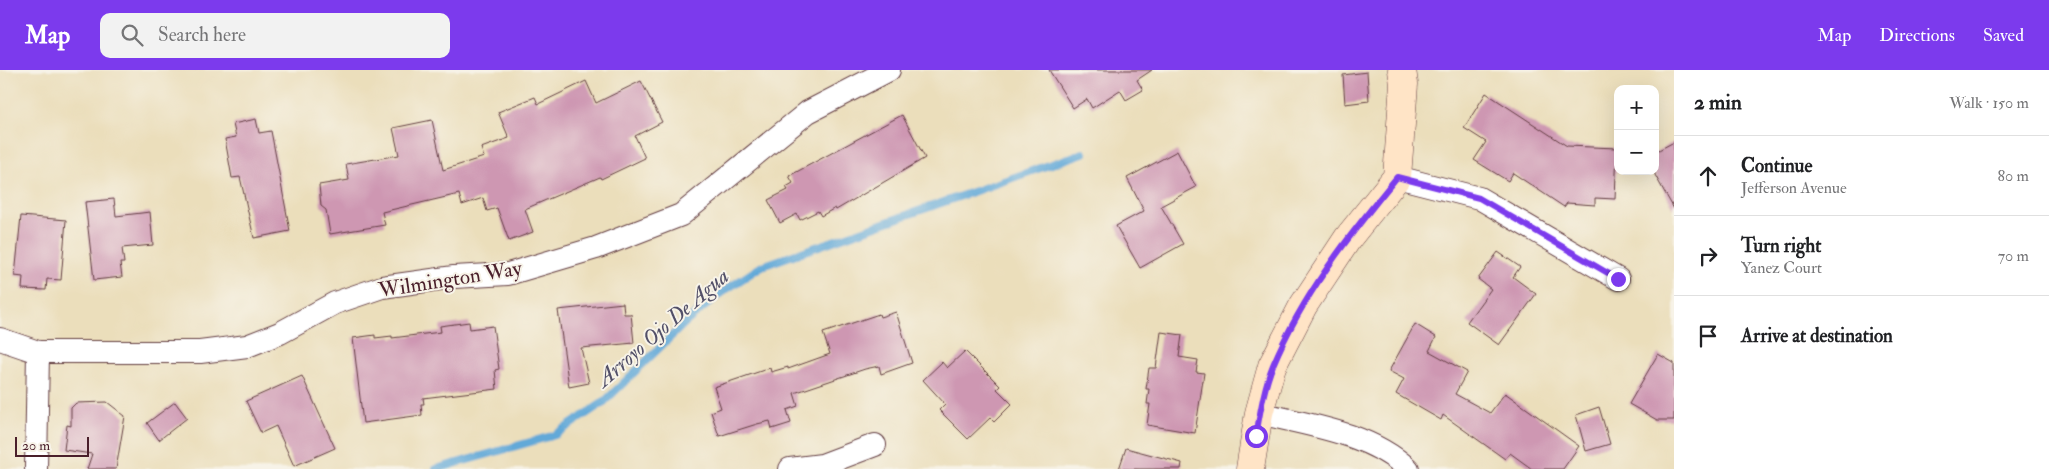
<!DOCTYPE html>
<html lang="en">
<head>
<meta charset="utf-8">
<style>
  body { margin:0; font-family:"IM FELL Double Pica",serif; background:#f2f2f2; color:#202124 }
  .controls { position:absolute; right:15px; top:15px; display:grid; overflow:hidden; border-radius:10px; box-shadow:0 5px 20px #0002 }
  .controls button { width:45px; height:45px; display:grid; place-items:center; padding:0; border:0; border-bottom:1px solid #e0e0e0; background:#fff; color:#202124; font:25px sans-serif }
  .scale { position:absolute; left:15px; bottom:12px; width:74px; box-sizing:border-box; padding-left:5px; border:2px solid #4a1f2b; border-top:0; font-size:14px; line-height:18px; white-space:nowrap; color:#4a1f2b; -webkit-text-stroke:4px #f7f3e8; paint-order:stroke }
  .stop { position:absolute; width:15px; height:15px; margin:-11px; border:4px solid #7c3aed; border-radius:50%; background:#fff }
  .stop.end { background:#7c3aed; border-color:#fff; box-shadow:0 1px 5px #0008 }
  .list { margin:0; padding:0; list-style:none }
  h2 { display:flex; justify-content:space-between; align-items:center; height:65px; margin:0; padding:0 20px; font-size:21px }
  h2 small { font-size:16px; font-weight:400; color:#757577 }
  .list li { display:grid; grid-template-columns:32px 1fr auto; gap:15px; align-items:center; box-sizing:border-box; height:80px; padding:0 20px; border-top:1px solid #e0e0e0 }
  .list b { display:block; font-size:19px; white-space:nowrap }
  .list p { margin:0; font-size:16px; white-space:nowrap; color:#757577 }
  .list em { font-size:16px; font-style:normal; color:#757577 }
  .icon { flex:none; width:28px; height:28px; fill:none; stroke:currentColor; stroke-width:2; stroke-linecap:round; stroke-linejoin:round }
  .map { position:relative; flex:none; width:1674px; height:399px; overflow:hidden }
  header { display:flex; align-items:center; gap:30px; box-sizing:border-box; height:70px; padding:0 25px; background:#7c3aed; color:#fff }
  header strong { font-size:24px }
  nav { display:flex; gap:28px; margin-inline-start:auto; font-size:18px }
  .search { width:350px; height:45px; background:#f2f2f2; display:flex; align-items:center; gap:12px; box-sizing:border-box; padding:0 18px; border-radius:10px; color:#757577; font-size:19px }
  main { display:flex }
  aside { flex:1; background:#fff }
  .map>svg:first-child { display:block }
</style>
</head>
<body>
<header>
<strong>Map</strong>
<div class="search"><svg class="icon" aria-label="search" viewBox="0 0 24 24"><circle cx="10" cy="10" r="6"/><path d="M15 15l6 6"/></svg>Search here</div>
<nav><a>Map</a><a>Directions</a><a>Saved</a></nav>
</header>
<main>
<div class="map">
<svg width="1674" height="399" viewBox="0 0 1674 399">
  <rect width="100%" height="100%" fill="#f7f3e8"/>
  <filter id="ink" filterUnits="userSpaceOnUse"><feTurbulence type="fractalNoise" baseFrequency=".02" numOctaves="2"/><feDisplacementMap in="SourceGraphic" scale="10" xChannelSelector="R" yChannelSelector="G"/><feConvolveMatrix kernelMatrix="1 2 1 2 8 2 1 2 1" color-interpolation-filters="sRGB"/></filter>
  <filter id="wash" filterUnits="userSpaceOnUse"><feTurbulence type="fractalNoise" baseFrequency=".0096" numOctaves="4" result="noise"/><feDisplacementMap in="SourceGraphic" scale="20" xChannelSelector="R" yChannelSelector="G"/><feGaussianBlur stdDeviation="1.12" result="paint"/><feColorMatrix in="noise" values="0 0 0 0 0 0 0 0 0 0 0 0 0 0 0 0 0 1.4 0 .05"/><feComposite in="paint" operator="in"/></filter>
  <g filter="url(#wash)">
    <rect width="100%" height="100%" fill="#ebdebb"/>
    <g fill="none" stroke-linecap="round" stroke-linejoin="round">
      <polyline stroke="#62a9d8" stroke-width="8" points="436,399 555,365 604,332 685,253 721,223 762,196 1083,83"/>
    </g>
    <g id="blocks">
      <g fill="#ce97b2">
        <polygon points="1049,0 1152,0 1137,10 1143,20 1126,30 1120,20 1092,38 1087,29 1073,38"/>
        <polygon points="1367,2 1369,31 1345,34 1343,5"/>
        <polygon points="586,11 596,33 641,11 662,52 635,66 645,88 601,109 600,107 525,139 533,162 509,171 497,138 487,141 483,128 462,135 459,124 382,142 385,155 330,164 326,140 321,136 319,115 349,110 346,94 399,85 393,58 432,50 443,100 484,87 481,78 509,68 498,42 535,27 538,34"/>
        <polygon points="1486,23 1567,76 1617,78 1615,129 1595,128 1595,135 1567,133 1564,137 1513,103 1508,111 1474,90 1486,72 1464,58"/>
        <polygon points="902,45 925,88 836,140 835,138 821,146 818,141 800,150 797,144 780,153 768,130 788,120 786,117 793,113 789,106"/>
        <polygon points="256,49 259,63 271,61 290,161 254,168 240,107 232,108 225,69 236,67 233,54"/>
        <polygon points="1674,72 1674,139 1655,105 1655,82"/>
        <polygon points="1177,81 1196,117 1161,136 1183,174 1140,198 1116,156 1144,141 1127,108"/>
        <polygon points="114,129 116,146 150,142 153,175 122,178 124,193 120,193 122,207 94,210 85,132"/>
        <polygon points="21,146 66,150 61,210 47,209 46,220 22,219 23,207 15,206"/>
        <polygon points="1498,182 1520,197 1513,207 1536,224 1499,275 1467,252 1491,219 1478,209"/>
        <polygon points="623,233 624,244 631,244 634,273 581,278 589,313 569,317 558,240"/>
        <polygon points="896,242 912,293 881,304 879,296 865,299 794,323 798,336 787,340 791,353 772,359 770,351 757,354 719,366 711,342 721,338 714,317 770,298 771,302 788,297 788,299 830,284 823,263 879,244 880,247"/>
        <polygon points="469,252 470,259 493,256 499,299 495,300 497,319 423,328 424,334 421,334 422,345 363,353 353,268 375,265 375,268 392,266 392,268 441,262 440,256"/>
        <polygon points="1415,254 1436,267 1429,281 1467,302 1455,324 1490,343 1505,323 1579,376 1563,399 1532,399 1510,383 1505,389 1443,345 1441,350 1396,324 1404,309 1389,301"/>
        <polygon points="1161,262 1182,265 1179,287 1198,290 1196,302 1204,303 1195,363 1147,355 1150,334 1147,334 1149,319 1146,319 1149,298 1156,298"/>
        <polygon points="965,281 1000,316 997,319 1012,334 994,352 990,348 968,369 939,340 945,334 923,310 942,292 947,298"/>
        <polygon points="1658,284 1674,293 1674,350 1657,350 1629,334"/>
        <polygon points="302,306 335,378 294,396 276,356 261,363 246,331"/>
        <polygon points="107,332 125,346 116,399 87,399 92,384 64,380 67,355 71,356 71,338 76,333"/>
        <polygon points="175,332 187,348 159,370 147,353"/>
        <polygon points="1599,337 1610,374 1586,381 1576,345"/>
        <polygon points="1126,378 1182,393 1181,399 1119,399"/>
      </g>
    </g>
  </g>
  <g filter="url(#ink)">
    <use href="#blocks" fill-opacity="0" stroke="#623c41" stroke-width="1"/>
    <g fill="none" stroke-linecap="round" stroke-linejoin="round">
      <defs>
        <g id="street">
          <polyline points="1397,107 1479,128 1618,209"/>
          <polyline points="0,269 38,282 200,282 247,276 280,263 335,233 382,217 454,207 508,204 596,178 681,145 808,42 889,0"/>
          <path d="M 1259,343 C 1309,355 1370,363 1408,399"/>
          <polyline points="36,399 38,282"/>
          <polyline points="790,399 822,395 875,375"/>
        </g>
        <polyline id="secondary" points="1250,399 1259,343 1272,296 1303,236 1348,168 1397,107 1404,14 1402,0"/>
      </defs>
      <use href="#street" stroke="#623c41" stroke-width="24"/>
      <use href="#secondary" stroke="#623c41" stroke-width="29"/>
      <use href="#street" stroke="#fff" stroke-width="22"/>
      <use href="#secondary" stroke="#ffe4c6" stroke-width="28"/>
    </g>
  </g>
  <g fill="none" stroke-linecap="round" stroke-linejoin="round" filter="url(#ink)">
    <path stroke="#7c3aed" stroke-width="6" d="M 1256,366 C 1260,343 1264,317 1273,295 C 1302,226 1350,164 1397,107 L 1479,128 L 1618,209"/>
  </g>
  <g text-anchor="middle" stroke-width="4" stroke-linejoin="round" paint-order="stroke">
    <g font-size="21" fill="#4a1f2b" stroke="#f7f3e8">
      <text transform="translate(450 209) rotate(-9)" y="7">Wilmington Way</text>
    </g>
    <g font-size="22" font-style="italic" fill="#524f68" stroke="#f7f3e8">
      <text transform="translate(662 257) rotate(-41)" y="8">Arroyo Ojo De Agua</text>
    </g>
  </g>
</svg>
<div class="controls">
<button>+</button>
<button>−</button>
</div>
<div class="scale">20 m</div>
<div class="stop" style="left:1256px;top:366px"></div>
<div class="stop end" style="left:1618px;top:209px"></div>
</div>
<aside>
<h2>2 min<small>Walk · 150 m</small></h2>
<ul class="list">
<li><svg class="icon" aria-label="ahead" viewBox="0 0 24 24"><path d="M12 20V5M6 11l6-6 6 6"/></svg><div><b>Continue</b><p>Jefferson Avenue</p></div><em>80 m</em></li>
<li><svg class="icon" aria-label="right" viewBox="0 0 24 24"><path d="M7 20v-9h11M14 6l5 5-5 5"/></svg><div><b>Turn right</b><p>Yanez Court</p></div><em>70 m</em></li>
<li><svg class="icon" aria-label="arrive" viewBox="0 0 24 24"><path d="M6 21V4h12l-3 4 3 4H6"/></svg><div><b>Arrive at destination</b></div></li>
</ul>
</aside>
</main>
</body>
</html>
